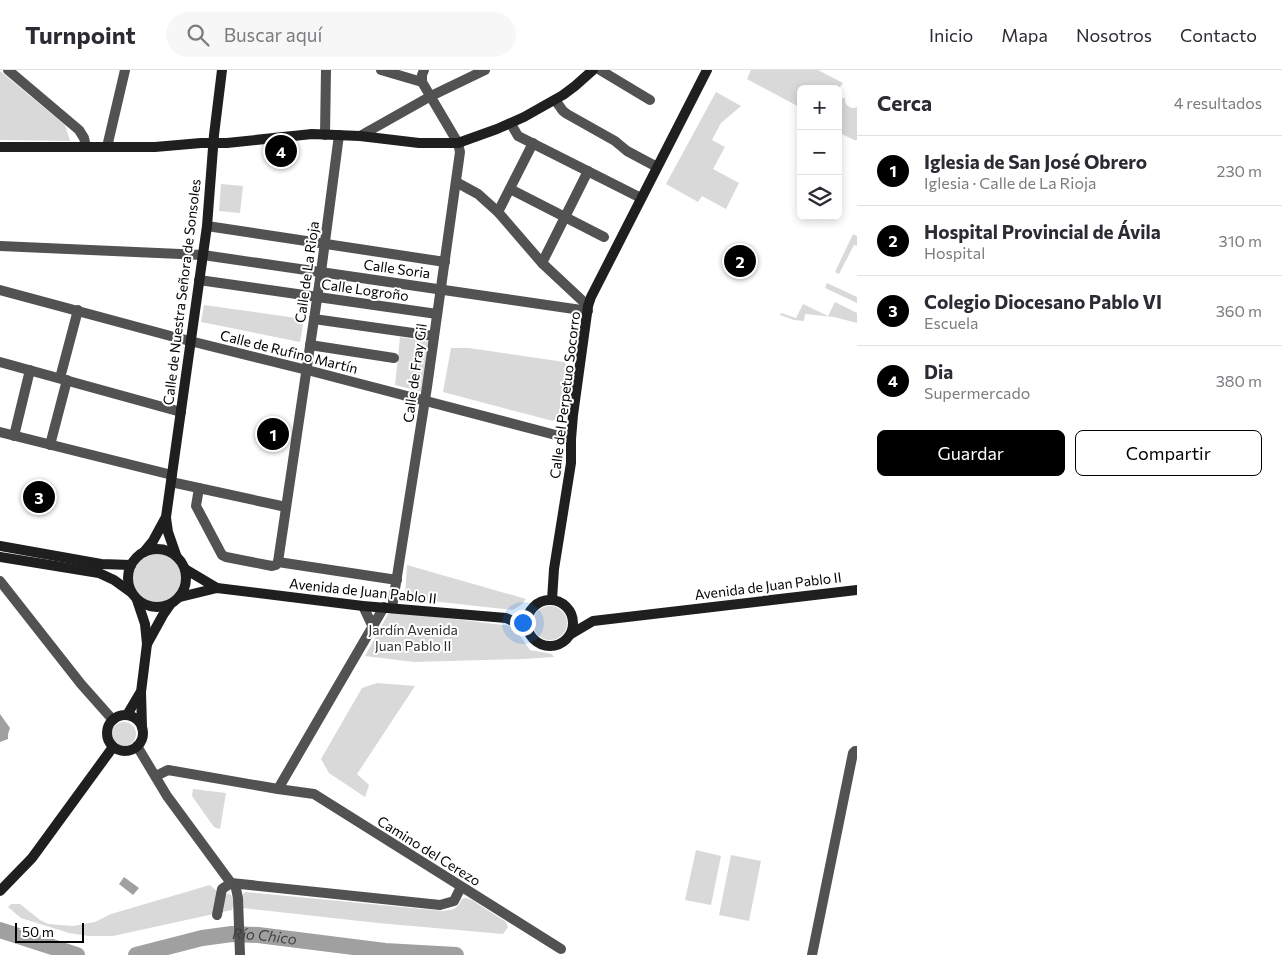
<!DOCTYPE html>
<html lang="es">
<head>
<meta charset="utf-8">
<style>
  body { margin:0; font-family:Commissioner,sans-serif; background:#f7f7f7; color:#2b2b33 }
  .controls { position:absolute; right:15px; top:15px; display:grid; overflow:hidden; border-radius:8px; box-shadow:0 2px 8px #0003 }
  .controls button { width:45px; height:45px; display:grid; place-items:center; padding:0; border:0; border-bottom:1px solid #e1e1e2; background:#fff; color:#2b2b33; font:25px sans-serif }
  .scale { position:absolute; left:15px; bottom:12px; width:69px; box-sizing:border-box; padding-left:5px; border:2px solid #000; border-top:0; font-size:14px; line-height:18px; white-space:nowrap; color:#000; -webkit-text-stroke:4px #fff; paint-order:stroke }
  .you { position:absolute; left:522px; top:552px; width:18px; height:18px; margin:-12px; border:4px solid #fff; border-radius:50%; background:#1a73e8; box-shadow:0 0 0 8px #1a73e833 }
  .badge { display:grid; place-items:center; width:32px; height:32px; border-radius:50%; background:#000; color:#fff; font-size:16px; font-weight:700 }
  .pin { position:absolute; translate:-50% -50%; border:2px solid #fff; box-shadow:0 1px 5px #0006 }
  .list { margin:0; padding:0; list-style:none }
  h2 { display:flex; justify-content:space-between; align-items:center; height:65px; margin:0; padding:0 20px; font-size:21px }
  h2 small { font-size:16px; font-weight:400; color:#7c7c81 }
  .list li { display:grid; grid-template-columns:32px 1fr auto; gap:15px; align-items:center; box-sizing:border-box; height:70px; padding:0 20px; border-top:1px solid #e1e1e2 }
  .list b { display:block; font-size:19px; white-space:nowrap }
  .list p { margin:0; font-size:16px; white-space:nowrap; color:#7c7c81 }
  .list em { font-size:16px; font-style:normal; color:#7c7c81 }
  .actions { display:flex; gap:10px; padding:15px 20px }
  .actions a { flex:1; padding:11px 0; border:1px solid #000; border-radius:8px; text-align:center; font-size:18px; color:#000 }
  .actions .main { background:#000; color:#fff }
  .icon { flex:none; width:28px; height:28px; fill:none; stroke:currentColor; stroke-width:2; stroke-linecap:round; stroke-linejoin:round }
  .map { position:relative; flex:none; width:857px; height:885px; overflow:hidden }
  header { display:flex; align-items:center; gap:30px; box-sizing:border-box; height:70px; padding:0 25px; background:#fff; border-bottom:1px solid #e1e1e2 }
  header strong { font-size:24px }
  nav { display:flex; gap:28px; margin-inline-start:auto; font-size:18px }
  .search { width:350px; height:45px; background:#f7f7f7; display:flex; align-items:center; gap:12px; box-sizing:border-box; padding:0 18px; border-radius:28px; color:#7c7c81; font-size:19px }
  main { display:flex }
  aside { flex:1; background:#fff }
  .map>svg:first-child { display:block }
</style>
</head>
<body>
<header>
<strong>Turnpoint</strong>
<div class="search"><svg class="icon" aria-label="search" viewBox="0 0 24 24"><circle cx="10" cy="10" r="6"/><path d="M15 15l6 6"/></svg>Buscar aquí</div>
<nav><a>Inicio</a><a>Mapa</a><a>Nosotros</a><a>Contacto</a></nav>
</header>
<main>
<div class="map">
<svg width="857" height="885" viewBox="0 0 857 885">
  <rect width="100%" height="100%" fill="#fff"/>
  <g fill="#d9d9d9">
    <polygon points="751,0 818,0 843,13 838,20 838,19 801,19 801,38 747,9"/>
    <polygon points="0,1 65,55 70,71 0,70"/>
    <polygon points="716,22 741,36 721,53 712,70 725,77 713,99 739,113 726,139 702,126 698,132 666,114"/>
    <path d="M 845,27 C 844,35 850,40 857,37 L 857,70 L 854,70 L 838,62 L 838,32 Z"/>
    <polygon points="221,114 243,116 240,143 219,141"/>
    <polygon points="853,164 857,166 857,176 854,175 839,204 835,202"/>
    <polygon points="827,213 857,227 857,233 825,218"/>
    <polygon points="835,232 857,243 857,253 834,247 805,244 804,251 794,250 780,245 781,243 796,248 803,234 828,246"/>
    <polygon points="204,235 304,249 300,272 201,252"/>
    <polygon points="400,267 430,272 422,322 395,315"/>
    <polygon points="451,278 469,278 564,292 566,294 560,346 553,351 443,322"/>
    <circle cx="157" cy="508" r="24"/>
    <polygon points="407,495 526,529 521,535 513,540 405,528"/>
    <circle cx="550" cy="553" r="17"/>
    <polygon points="396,542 513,556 530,580 552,584 554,587 523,589 414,592 365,586 388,544"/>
    <polygon points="377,613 415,616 357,704 369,715 365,727 329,703 321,689 362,618"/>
    <circle cx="124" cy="664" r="12"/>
    <polygon points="193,719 226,723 220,759 214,757 192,726"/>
    <polygon points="696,780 721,786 711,835 685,830"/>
    <polygon points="731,785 761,791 749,851 719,845"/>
    <polygon points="210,815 223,827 229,823 235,830 232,840 113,866 88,866 69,863 21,848 8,837 11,834 20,834 40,850 48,854 73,856 95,852 111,844"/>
    <path d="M 245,822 L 443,841 C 452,840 458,839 462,829 L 466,828 L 472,830 L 506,852 L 508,857 L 503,864 L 378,853 L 243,838 L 243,824 Z"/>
  </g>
  <g fill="#a0a0a0">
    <polygon points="0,644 10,658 8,664 8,669 0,672"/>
    <polygon points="124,807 139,818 133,825 119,814"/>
  </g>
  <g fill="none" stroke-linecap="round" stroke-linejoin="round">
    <g stroke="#a0a0a0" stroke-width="16">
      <polyline points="0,860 77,885"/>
      <path id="s1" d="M 136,885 L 202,868 L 232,864 L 258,865 L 385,881 L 456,885"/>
    </g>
    <g stroke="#525252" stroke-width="10">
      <polyline points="8,0 79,60 84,68 86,77"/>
      <polyline points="381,0 422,12 458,73 460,82 427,317 392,538"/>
      <polyline points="600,0 650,30"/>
      <polyline points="422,12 422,5 424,0"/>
      <polyline points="555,30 563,41 567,44 615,71 627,81 657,97"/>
      <polyline points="511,54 518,66 641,128"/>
      <polyline points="325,65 326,0"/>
      <polyline points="360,66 431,26 485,0"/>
      <polyline points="107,77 125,0"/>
      <polyline points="456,112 478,124 498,142 542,193 588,236"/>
      <polyline points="510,119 604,167"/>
      <polyline points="498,142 533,73"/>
      <polyline points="207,156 445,192"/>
      <polyline points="0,176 203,185 588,241"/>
      <polyline points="542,193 588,101"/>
      <polyline points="199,210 437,244"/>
      <polyline points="0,220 178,268 315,302 571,369"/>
      <polyline points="314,249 434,266"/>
      <polyline points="310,275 394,288"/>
      <polyline points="0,292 181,342"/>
      <polyline points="60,308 78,240"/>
      <polyline points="0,362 172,405"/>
      <polyline points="14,366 30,300"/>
      <polyline points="50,375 67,310"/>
      <polyline points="171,412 286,437"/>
      <polyline points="199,418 196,436 222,485 226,487 272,496 276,495 278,492 397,510"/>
      <polyline points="278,492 321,202 339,65"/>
      <polyline points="0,511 81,614 113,650"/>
      <polyline points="363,536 372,555"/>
      <polyline points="137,676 167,726 231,813 440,835 454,831 461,817"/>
      <polyline points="156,706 168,700 278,719 314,724 561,879"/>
      <polyline points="278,719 384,537"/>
      <polyline points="235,814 238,828 240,885"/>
      <polyline points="217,845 222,819 231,813"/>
      <polyline points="812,885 853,683 855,681 857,681"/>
    </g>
    <g stroke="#1f1f1f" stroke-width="10">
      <polyline points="0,77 155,77 201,73 227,73 312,64 360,66 419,73 458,73 497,59 524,47 563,25 575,16 593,0"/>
      <polyline points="166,448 168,462 176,485"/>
      <polyline points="0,476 101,494 131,495"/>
      <circle cx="157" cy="508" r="29"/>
      <polyline points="144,482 153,471 166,447 207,156 214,65 222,0"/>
      <polyline points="0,487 99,503 114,510 132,523"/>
      <polyline points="185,499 217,518"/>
      <polyline points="180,527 217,518 363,536 506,548 527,557"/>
      <polyline points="137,530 145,554 147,574 141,622 142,657"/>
      <polyline points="552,530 554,499 571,393 571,369 573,345 588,236 591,227 615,180 707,0"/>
      <circle cx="550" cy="553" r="23"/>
      <polyline points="571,564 593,551 857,520"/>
      <polyline points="147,574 163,545 170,535"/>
      <polyline points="127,645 140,623"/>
      <circle cx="125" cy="663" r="18"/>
      <polyline points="0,821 32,788 113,677"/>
    </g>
  </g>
  <g text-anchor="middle" stroke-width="4" stroke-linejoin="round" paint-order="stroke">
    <g font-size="14" fill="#000" stroke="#fff">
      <text transform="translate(397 199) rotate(8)" y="5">Calle Soria</text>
      <text transform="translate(307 202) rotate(-82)" y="5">Calle de La Rioja</text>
      <text transform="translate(365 220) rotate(8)" y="5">Calle Logroño</text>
      <text transform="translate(182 222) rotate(-83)" y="5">Calle de Nuestra Señora de Sonsoles</text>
      <text transform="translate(289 282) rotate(14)" y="5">Calle de Rufino Martín</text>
      <text transform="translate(415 303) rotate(-82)" y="5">Calle de Fray Gil</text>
      <text transform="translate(565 325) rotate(-83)" y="5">Calle del Perpetuo Socorro</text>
      <text transform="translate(768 516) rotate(-7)" y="5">Avenida de Juan Pablo II</text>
      <text transform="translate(363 521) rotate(6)" y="5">Avenida de Juan Pablo II</text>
      <text transform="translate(429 781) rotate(32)" y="5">Camino del Cerezo</text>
    </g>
    <g font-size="14" fill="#303030" stroke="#fff">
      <text x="413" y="565">Jardín Avenida<tspan x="413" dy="16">Juan Pablo II</tspan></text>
    </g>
    <g font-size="15" font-style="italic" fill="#414141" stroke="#fff">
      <text dy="5" stroke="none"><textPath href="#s1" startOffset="131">Río Chico</textPath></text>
    </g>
  </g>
</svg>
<div class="controls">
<button>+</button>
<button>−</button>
<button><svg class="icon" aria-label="layers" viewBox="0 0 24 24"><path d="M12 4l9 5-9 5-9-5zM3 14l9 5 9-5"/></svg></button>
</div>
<div class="scale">50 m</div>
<div class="you"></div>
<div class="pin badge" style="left:273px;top:364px">1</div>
<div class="pin badge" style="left:740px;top:191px">2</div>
<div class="pin badge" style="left:39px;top:427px">3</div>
<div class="pin badge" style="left:281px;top:81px">4</div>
</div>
<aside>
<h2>Cerca<small>4 resultados</small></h2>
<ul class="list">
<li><span class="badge">1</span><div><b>Iglesia de San José Obrero</b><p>Iglesia · Calle de La Rioja</p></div><em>230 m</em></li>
<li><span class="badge">2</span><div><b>Hospital Provincial de Ávila</b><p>Hospital</p></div><em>310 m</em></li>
<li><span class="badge">3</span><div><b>Colegio Diocesano Pablo VI</b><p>Escuela</p></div><em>360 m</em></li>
<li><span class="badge">4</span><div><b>Dia</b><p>Supermercado</p></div><em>380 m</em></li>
</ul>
<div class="actions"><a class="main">Guardar</a><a>Compartir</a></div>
</aside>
</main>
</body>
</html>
